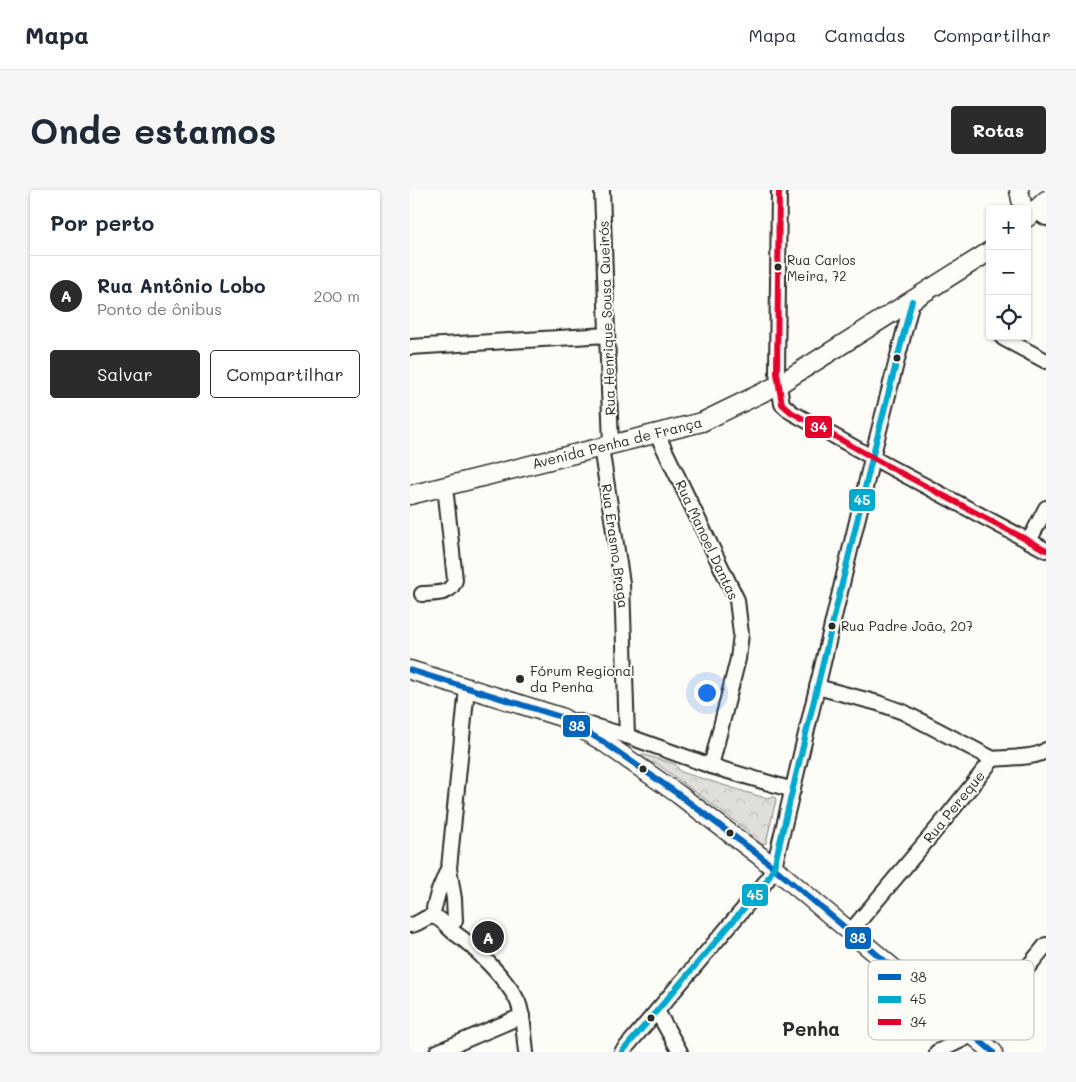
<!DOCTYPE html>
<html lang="pt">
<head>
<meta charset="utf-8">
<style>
  body { margin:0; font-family:Mali,sans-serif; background:#f6f6f7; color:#1f2937 }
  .controls { position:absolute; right:15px; top:15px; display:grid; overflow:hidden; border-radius:5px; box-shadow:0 1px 4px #0004 }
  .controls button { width:45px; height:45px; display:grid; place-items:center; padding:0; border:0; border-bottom:1px solid #e0e1e3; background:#fff; color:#1f2937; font:25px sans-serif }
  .you { position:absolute; left:296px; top:502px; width:18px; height:18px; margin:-12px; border:4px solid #fff; border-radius:50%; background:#1a73e8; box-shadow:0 0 0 8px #1a73e833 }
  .badge { display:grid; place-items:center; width:32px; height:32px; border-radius:50%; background:#2b2b2b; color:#fff; font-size:16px; font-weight:700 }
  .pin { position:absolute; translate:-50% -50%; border:2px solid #fff; box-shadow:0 1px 5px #0006 }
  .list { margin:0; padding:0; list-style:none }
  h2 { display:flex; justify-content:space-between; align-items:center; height:65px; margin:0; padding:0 20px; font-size:21px }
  h2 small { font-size:16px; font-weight:400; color:#747a83 }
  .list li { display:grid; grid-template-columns:32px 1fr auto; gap:15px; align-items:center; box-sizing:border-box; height:80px; padding:0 20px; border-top:1px solid #e0e1e3 }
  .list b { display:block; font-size:19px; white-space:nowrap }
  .list p { margin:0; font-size:16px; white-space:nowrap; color:#747a83 }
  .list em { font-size:16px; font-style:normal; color:#747a83 }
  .actions { display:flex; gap:10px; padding:15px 20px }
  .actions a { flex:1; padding:11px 0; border:1px solid #2b2b2b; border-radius:5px; text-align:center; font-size:18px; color:#2b2b2b }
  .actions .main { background:#2b2b2b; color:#fff }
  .icon { flex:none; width:28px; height:28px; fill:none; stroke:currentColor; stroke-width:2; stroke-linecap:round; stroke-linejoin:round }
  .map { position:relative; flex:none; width:636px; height:862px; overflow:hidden; border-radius:5px }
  header { display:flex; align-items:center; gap:30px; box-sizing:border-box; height:70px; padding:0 25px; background:#fff; border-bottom:1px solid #e0e1e3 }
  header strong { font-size:24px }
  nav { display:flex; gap:28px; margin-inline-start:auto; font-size:18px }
  .intro { display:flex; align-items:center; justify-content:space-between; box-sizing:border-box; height:120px; padding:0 30px }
  h1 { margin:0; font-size:35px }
  .button { padding:12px 22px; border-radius:5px; background:#2b2b2b; color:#fff; font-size:18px; font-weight:700 }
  main { display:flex; gap:30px; padding:0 30px }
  aside { flex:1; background:#fff; border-radius:5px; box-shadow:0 1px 4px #0004 }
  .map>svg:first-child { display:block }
</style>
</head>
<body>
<header>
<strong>Mapa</strong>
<nav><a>Mapa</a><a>Camadas</a><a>Compartilhar</a></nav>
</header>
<div class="intro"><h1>Onde estamos</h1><a class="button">Rotas</a></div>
<main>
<aside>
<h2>Por perto<small></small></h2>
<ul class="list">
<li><span class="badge">A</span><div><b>Rua Antônio Lobo</b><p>Ponto de ônibus</p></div><em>200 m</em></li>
</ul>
<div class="actions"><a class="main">Salvar</a><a>Compartilhar</a></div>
</aside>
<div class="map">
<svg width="636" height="862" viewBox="0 0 636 862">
  <defs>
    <pattern id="park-crowns" width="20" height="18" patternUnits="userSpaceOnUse" patternTransform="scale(1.25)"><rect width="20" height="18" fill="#dfdeda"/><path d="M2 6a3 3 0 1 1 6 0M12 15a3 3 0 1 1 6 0" fill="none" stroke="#c0bfbb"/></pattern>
  </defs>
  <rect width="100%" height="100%" fill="#fdfcf7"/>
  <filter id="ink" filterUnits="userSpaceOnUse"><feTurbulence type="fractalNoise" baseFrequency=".02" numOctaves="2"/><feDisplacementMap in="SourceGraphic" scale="10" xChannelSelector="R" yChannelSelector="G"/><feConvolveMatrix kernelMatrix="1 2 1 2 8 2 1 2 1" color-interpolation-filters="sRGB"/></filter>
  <g filter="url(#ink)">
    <path fill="url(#park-crowns)" stroke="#858482" d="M 231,564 L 265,574 L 271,582 L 355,608 L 365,607 L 366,610 L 356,653 L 352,655 C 344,653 342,647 338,641 L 246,573 C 238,573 234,571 229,566 Z"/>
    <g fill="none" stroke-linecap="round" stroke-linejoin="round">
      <defs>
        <g id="minor">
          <polyline points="192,0 201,255"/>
          <polyline points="369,0 367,183 372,214 381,222 476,275 636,360"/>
          <polyline points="625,21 636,28"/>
          <polyline points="593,148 636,171"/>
          <polyline points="0,157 197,145"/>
          <polyline points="247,244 327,410 331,444 328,469 301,576"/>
          <polyline points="191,257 212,393 217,546"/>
          <polyline points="619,351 636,318"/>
          <path d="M 12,404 C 26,403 41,405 45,390 L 35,296"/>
          <polyline points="407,497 468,513 493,522 583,569"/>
          <polyline points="167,531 217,546 301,576 383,600"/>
          <path d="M 583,569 C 597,567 626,569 636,560"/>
          <polyline points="24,718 28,703 38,679"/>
          <polyline points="45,731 44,709 39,678 57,498"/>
          <path d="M 0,735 C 9,735 15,725 25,727 C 34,730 38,739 46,744 C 64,756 99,792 108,812 C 114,828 114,846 116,862"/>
          <polyline points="440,742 535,629 583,569"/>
          <polyline points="247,821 270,862"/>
          <polyline points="27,862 112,826"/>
          <polyline points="212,862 347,703 357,690 364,677 466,252 502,111"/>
          <polyline points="527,862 562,845 636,755"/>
        </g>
        <g id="major">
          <polyline points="609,0 613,19"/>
          <polyline points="617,28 636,10"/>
          <polyline points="0,305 292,232 368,195 580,61"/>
          <polyline points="0,480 151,527 192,551 268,604 350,666 583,862"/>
        </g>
      </defs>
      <use href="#minor" stroke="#2b2b2b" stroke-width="18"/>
      <use href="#major" stroke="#2b2b2b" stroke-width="21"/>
      <use href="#minor" stroke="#fdfcf7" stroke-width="14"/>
      <use href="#major" stroke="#fdfcf7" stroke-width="18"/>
      <defs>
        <polyline id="bus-1" points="0,480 151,527 192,551 268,604 350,666 583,862"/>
        <polyline id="bus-2" points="212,862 347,703 357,690 364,677 466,252 502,111"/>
        <polyline id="bus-3" points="369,0 367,183 372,214 381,222 476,275 636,360"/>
      </defs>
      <use href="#bus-1" stroke="#fdfcf7" stroke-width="10"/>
      <use href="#bus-2" stroke="#fdfcf7" stroke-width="10"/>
      <use href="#bus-3" stroke="#fdfcf7" stroke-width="10"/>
      <use href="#bus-1" stroke="#0065bd" stroke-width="6"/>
      <use href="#bus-2" stroke="#00a9ce" stroke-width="6"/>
      <use href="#bus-3" stroke="#e4002b" stroke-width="6"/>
    </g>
  </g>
  <g fill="#2b2b2b" stroke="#fdfcf7" stroke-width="2">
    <circle cx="368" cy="77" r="4.5"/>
    <circle cx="487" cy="168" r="4.5"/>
    <circle cx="422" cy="436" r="4.5"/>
    <circle cx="110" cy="489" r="5"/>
    <circle cx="233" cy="579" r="4.5"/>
    <circle cx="320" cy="643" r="4.5"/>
    <circle cx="241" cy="828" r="4.5"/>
  </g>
  <g text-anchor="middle" stroke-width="4" stroke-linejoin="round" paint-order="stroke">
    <g font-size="13" fill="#2b2b2b" stroke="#fdfcf7" text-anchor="start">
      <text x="377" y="75">Rua Carlos<tspan x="377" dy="16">Meira, 72</tspan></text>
      <text x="431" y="441">Rua Padre João, 207</text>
    </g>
    <g font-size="14" fill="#2b2b2b" stroke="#fdfcf7">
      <text transform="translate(197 128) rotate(-92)" y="5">Rua Henrique Sousa Queirós</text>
      <text transform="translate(207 253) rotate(-14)" y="5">Avenida Penha de França</text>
      <text transform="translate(297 350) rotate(65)" y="5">Rua Manoel Dantas</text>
      <text transform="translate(205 356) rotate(82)" y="5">Rua Erasmo Braga</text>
      <text transform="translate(544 617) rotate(-51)" y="5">Rua Pereque</text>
    </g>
    <g font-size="14" fill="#2b2b2b" stroke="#fdfcf7" text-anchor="start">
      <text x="120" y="486">Fórum Regional<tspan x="120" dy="16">da Penha</tspan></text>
    </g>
    <g font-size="19" font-weight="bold" fill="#2b2b2b" stroke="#fdfcf7">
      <text x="401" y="846">Penha</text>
    </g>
  </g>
  <rect x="458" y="770" width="166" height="80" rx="8" fill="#fdfcf7" stroke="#bebdba" stroke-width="1"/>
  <rect x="468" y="784" width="23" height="6" fill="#0065bd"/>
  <rect x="468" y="806" width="23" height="7" fill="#00a9ce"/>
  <rect x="468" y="829" width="23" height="6" fill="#e4002b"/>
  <g font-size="14" fill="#2b2b2b">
    <text x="500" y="792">38</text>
    <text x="500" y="814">45</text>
    <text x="500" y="837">34</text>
  </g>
  <g stroke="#fdfcf7" stroke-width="2">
    <rect x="394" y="225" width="29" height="24" rx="5" fill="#e4002b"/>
    <rect x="438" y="298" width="28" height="24" rx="5" fill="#00a9ce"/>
    <rect x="152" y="524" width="29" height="24" rx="5" fill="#0065bd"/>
    <rect x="331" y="693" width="28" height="24" rx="5" fill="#00a9ce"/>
    <rect x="434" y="736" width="28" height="24" rx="5" fill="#0065bd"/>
  </g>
  <g font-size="14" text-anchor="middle" font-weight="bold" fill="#fff">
    <text x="409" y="242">34</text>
    <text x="452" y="315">45</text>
    <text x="167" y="541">38</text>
    <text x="345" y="710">45</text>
    <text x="448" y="753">38</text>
  </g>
</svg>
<div class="controls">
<button>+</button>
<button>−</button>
<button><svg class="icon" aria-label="locate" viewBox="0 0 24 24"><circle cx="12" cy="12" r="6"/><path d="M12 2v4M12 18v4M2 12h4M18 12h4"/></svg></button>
</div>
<div class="you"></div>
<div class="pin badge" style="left:78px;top:747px">A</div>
</div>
</main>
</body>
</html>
